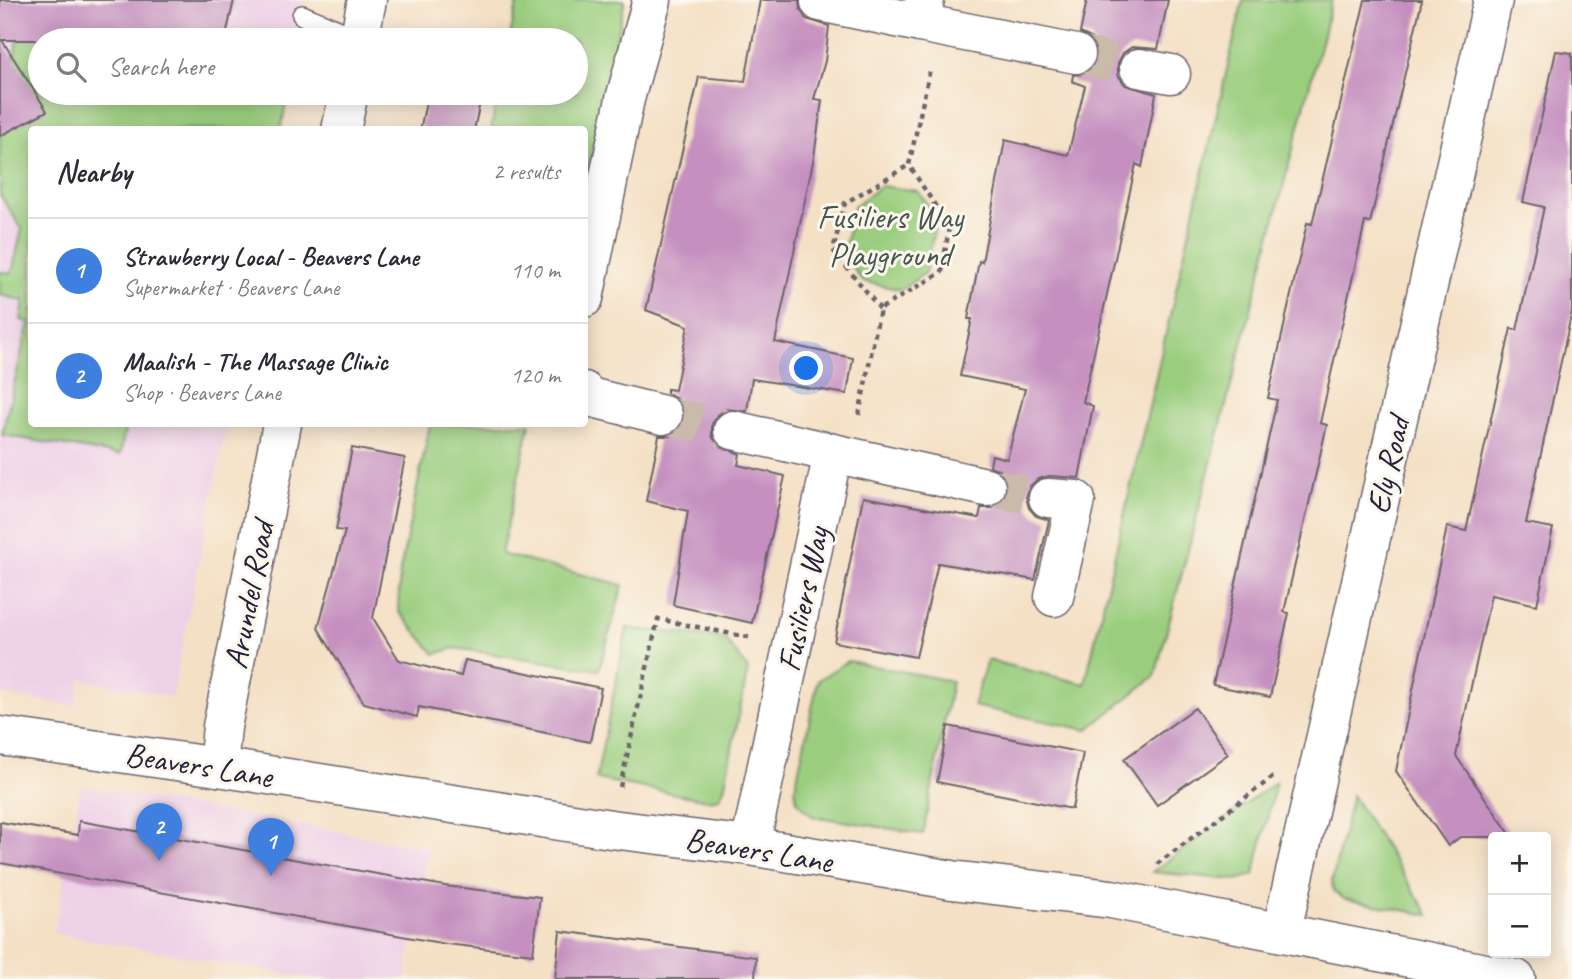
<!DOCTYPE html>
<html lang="en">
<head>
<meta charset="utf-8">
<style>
  body { margin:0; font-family:Caveat,sans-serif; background:#f2f2f3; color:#2b2b33 }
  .controls { position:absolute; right:21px; bottom:21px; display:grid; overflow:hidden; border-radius:7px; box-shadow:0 4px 18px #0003 }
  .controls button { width:63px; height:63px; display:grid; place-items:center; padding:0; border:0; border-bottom:2px solid #e1e1e2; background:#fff; color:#2b2b33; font:35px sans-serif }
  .you { position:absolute; left:807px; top:369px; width:24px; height:24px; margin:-18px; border:5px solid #fff; border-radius:50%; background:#1a73e8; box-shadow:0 0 0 10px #1a73e833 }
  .badge { display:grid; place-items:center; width:46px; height:46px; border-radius:50%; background:#c8321e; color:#fff; font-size:23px; font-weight:700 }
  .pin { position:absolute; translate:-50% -58px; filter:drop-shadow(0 2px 4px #0008) }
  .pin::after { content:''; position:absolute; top:37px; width:24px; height:21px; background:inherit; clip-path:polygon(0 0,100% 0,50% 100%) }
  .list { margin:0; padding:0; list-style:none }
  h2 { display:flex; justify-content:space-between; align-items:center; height:91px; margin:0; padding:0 28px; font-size:30px }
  h2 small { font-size:23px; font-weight:400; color:#7c7c81 }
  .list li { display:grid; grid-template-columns:46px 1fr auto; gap:21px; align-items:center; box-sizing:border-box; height:105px; padding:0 28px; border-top:2px solid #e1e1e2 }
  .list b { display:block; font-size:26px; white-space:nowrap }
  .list p { margin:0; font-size:23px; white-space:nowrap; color:#7c7c81 }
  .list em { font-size:23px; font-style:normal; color:#7c7c81 }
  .icon { flex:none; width:38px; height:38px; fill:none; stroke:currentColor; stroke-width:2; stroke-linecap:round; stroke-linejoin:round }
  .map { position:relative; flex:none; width:1572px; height:979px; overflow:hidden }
  .search { position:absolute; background:#fff; box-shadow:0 4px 18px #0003; left:28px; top:28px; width:560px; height:77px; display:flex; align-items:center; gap:18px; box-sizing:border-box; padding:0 24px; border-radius:38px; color:#7c7c81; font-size:26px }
  .panel { position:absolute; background:#fff; box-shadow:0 4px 18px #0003; left:28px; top:126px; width:560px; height:301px; border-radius:7px }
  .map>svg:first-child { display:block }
</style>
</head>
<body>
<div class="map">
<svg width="1572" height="979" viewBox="0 0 1572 979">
  <rect width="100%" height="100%" fill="#fbf7ec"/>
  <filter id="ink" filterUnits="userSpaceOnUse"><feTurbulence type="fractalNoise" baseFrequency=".0143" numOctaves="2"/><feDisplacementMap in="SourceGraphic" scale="14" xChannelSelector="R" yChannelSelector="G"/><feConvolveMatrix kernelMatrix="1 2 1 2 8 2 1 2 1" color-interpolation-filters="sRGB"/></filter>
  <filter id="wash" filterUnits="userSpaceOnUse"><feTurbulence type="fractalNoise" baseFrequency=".00686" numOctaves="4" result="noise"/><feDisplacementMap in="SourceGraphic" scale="28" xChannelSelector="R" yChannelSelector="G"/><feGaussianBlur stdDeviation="1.57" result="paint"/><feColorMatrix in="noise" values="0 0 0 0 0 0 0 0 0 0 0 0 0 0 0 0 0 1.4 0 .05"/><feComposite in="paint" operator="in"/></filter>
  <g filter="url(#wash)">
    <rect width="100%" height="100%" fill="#f4e0c5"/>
    <g fill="#eed0e7">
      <polygon points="0,0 306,0 298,40 40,40 40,93 288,93 281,129 32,130 32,424 227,424 172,697 80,679 75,706 0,694"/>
      <polygon points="81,786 429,848 405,979 313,979 54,933"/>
    </g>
    <g fill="#9ace7e" stroke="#5e785c" stroke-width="2">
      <polygon points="518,0 625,0 585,182 584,130 491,129 498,93 576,93 576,40 509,40"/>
      <polygon points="1243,0 1332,0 1155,676 1087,730 973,706 987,660 1085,684"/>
      <polygon points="19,30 64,40 40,40 40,93 288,93 281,129 32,130 32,424 126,424 120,455 2,435 29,322 21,320 24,301 0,295 0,272 12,273 22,229 0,195 0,136"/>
      <polygon points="881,186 918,191 937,218 925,273 901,290 862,281 843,253 854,206"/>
      <polygon points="430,424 530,424 501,554 623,585 599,670 455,648 435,654 398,611 400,571"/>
      <polygon points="627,628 724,638 748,669 724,789 719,798 708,800 596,779"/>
      <polygon points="848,661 952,681 923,834 812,816 797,801 795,788 818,680"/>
      <polygon points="1276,782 1254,875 1236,880 1152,872"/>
      <polygon points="1352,795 1429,915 1344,899 1333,891 1332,881"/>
    </g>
    <g id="blocks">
      <g fill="#c590c0">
        <polygon points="0,0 234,0 225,40 2,40 47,111 0,136"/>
        <polygon points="760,0 799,0 800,9 806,19 829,26 825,61 814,99 822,100 814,157 775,342 853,358 847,394 752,379 747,411 726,409 718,415 712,424 712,436 718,445 740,454 738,465 785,476 752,623 673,605 688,511 646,501 659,436 670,436 678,431 684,419 684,408 679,400 667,393 667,389 675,390 688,326 646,310 699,77 745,81"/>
        <polygon points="1087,0 1168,0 1158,49 1132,47 1123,53 1118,63 1118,75 1125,85 1156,94 1142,167 1136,164 1083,402 1093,406 1079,478 1049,476 1038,479 1030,486 1026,497 1029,508 1036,516 1049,520 1035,580 938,563 916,657 834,642 863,497 979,518 981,508 993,508 1002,502 1007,492 1007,480 1000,470 990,466 992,455 1007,459 1025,389 960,376 972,319 968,319 979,261 982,262 1005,140 1068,155 1085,86 1072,81 1073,75 1084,74 1092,69 1097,58 1097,48 1091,38 1080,33"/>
        <polygon points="1365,0 1422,0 1370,223 1365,222 1320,423 1327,425 1284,612 1289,613 1270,697 1213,685 1277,400 1268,398 1307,223 1312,224"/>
        <polygon points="1556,51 1572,53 1572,311 1526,523 1553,528 1537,605 1491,595 1456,756 1512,837 1460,837 1448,846 1396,771 1447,527 1466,531 1511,328 1517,330 1544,207 1523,202"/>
        <polygon points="428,93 482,93 474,130 420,130"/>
        <polygon points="352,448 405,458 373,618 399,660 461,676 465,660 601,688 590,742 419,707 417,717 364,703 318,628 345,531 336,530"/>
        <polygon points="1195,708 1228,754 1157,805 1124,759"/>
        <polygon points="948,726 1083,753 1072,809 937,782"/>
        <polygon points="79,821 445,886 540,897 533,954 446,944 0,863 0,822 78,835"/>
        <polygon points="560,931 756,957 755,979 555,979"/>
      </g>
    </g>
  </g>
  <g filter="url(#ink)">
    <use href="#blocks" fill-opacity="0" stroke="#6c646b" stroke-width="2"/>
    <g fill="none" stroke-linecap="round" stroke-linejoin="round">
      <g stroke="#cabaa9" stroke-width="38" stroke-dasharray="38 19" stroke-linecap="butt">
        <polyline points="1076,54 1139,68"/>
        <polyline points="663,415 733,430"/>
        <polyline points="986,487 1048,498"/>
      </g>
      <defs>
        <polyline id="lane" points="302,15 359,39"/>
        <g id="street">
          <polyline points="820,2 920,23 925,0"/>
          <polyline points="920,23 1076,54"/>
          <polyline points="359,40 367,0"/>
          <polyline points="1139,68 1171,74"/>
          <polyline points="341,130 349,93"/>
          <polyline points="584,298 625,99 652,0"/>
          <polyline points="584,391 589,397 663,415"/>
          <polyline points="733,430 833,453 750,846"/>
          <polyline points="833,453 986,487"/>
          <polyline points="1048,498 1076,500 1054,597"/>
          <polyline points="0,736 218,767 611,829 750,846 952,880 1111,899 1516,979"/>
          <polyline points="218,767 222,727 282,424"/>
          <polyline points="1282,930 1493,0"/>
        </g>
      </defs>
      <use href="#lane" stroke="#6c646b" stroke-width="22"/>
      <use href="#street" stroke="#6c646b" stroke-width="41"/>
      <g stroke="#6c646b" stroke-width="4.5" stroke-dasharray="5 5" stroke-linecap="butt">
        <polyline points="880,309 833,250 845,203 909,165"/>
        <polyline points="859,415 880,309 942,272 949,227 909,165 930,69"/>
        <polyline points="620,787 658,619 752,638"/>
        <polyline points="1157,864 1273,777"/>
      </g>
      <use href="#lane" stroke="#fff" stroke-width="19"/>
      <use href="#street" stroke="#fff" stroke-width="38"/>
    </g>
  </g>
  <g text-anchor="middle" stroke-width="6" stroke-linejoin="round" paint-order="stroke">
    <g font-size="33" fill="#46564f" stroke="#fbf7ec">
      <text x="890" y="228">Fusiliers Way<tspan x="890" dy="38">Playground</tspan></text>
    </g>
    <g font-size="33" fill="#22223b" stroke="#fbf7ec">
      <text transform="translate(1387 465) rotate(-77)" y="12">Ely Road</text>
      <text transform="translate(248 595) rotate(-79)" y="12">Arundel Road</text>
      <text transform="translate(802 599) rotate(-78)" y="12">Fusiliers Way</text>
      <text transform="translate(199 764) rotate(9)" y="12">Beavers Lane</text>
      <text transform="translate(759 849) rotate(9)" y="12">Beavers Lane</text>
    </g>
  </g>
</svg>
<div class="controls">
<button>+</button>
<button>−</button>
</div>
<div class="you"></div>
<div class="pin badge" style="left:271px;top:876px;background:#3f7fe0">1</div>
<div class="pin badge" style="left:159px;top:861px;background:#3f7fe0">2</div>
<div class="search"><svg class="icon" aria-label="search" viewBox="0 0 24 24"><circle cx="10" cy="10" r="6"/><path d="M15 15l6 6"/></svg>Search here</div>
<section class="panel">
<h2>Nearby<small>2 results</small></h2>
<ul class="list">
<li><span class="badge" style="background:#3f7fe0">1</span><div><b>Strawberry Local - Beavers Lane</b><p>Supermarket · Beavers Lane</p></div><em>110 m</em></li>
<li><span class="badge" style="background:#3f7fe0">2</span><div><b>Maalish - The Massage Clinic</b><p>Shop · Beavers Lane</p></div><em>120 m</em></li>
</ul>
</section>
</div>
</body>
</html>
